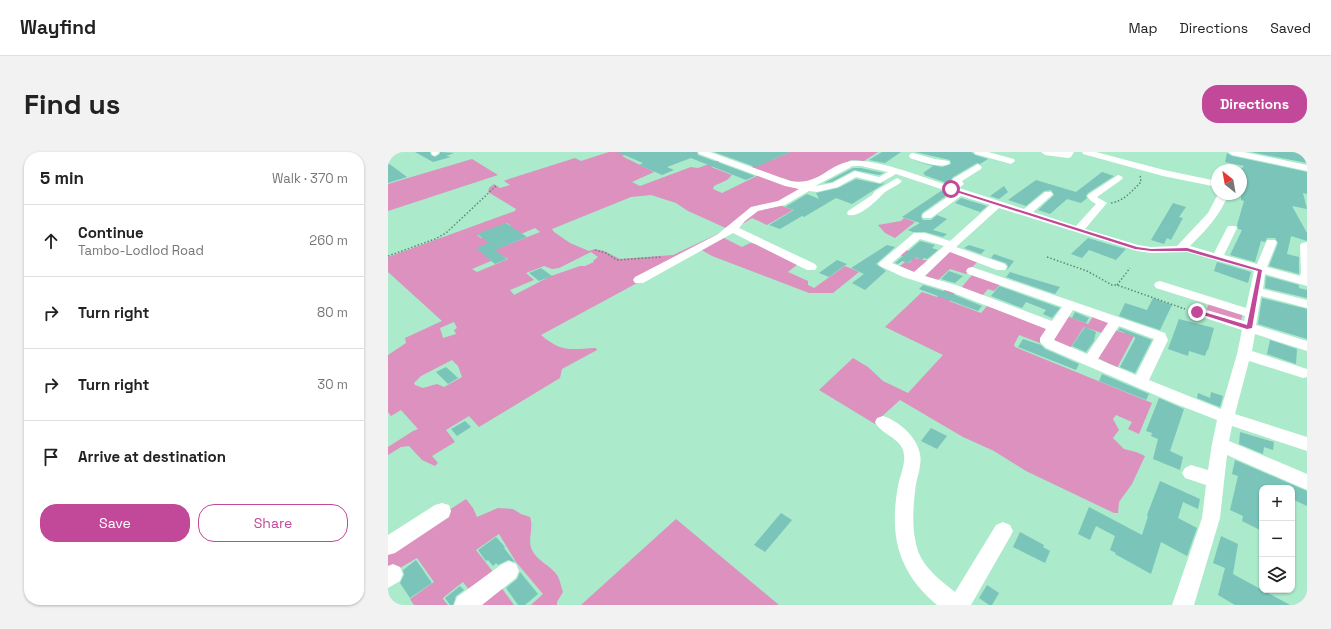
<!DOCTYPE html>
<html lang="en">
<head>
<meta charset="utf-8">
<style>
  body { margin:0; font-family:"Space Grotesk",sans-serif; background:#f2f2f2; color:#222 }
  .controls { position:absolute; right:12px; bottom:12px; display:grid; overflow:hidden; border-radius:8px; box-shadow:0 1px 3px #0004 }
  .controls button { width:36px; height:36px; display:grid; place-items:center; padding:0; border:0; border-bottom:1px solid #e0e0e0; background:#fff; color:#222; font:20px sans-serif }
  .compass { position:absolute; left:823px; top:12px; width:36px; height:36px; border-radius:50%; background:#fff; box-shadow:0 1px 3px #0004; rotate:329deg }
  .stop { position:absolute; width:12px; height:12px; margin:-9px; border:3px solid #c24899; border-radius:50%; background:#fff }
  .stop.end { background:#c24899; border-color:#fff; box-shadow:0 1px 4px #0008 }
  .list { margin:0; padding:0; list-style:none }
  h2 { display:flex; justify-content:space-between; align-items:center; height:52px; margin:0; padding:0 16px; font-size:17px }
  h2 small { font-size:13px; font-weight:400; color:#767676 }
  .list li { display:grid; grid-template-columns:26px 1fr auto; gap:12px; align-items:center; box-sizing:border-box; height:72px; padding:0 16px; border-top:1px solid #e0e0e0 }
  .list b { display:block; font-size:15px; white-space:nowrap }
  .list p { margin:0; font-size:13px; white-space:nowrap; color:#767676 }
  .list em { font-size:13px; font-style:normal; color:#767676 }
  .actions { display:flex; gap:8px; padding:12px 16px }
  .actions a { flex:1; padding:9px 0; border:1px solid #c24899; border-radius:16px; text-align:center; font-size:14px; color:#c24899 }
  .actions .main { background:#c24899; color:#fff }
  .icon { flex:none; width:22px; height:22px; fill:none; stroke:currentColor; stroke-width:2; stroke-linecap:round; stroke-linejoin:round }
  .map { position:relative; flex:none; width:919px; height:453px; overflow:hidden; border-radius:16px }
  header { display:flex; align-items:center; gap:24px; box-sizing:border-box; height:56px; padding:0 20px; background:#fff; border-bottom:1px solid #e0e0e0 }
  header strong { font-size:19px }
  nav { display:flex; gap:22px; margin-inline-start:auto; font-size:14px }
  .intro { display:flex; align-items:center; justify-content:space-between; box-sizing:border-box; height:96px; padding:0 24px }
  h1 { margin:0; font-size:28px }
  .button { padding:10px 18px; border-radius:16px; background:#c24899; color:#fff; font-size:14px; font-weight:700 }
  main { display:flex; gap:24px; padding:0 24px }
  aside { flex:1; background:#fff; border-radius:16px; box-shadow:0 1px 3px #0004 }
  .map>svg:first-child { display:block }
</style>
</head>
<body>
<header>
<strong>Wayfind</strong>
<nav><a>Map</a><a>Directions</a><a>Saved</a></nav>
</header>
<div class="intro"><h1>Find us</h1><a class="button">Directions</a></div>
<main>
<aside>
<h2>5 min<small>Walk · 370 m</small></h2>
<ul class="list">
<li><svg class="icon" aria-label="ahead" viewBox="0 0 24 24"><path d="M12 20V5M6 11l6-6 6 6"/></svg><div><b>Continue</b><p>Tambo-Lodlod Road</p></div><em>260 m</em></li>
<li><svg class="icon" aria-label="right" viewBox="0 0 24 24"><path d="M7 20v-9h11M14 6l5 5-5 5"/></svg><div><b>Turn right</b></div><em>80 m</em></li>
<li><svg class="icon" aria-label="right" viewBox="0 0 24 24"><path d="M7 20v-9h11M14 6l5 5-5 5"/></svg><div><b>Turn right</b></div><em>30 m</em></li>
<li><svg class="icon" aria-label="arrive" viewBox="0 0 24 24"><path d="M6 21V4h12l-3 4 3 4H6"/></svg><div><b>Arrive at destination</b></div></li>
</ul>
<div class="actions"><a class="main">Save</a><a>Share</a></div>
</aside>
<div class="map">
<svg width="919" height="453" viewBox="0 0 919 453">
  <rect width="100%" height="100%" fill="#abeacb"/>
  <g fill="#dc91be" fill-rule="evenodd">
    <path d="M 221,0 L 246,0 L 234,4 L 266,20 L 244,30 L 252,34 L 303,15 L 310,16 L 329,9 L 332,10 L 323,15 L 344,23 L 339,28 L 326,34 L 325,37 L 334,41 L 371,23 L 414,36 L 391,53 L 405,58 L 379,73 L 364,66 L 334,85 L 354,95 L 362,91 L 368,92 L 410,112 L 400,120 L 420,129 L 420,133 L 426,136 L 457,114 L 471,120 L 445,141 L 421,141 L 324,104 L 312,97 L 153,183 C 174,201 182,197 208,196 L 209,198 L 174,217 L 172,226 L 91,275 L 81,264 L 58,278 L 67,290 L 44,304 L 50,311 L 47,314 L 34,308 L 21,294 L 13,295 L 0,303 L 0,295 L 25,279 L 30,277 L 13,258 L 3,264 L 0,260 L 0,203 L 18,191 L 17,186 L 54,169 L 0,120 L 0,105 L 127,59 L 128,57 L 100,40 L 101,36 L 106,32 L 112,36 L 122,33 L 116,29 L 118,28 L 187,6 L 193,9 ZM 263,43 L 288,51 L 300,59 L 340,77 L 285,103 L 232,107 L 216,99 L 207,97 L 201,99 L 182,91 L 166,80 L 164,77 L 243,45 ZM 119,71 L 123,74 L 93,86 L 89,83 ZM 147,76 L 152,80 L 109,97 L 105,94 ZM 203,100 L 210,105 L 205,109 L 206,110 L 197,114 L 192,114 L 163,124 L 126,143 L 122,138 L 146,128 L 138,121 L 156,114 L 164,117 L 171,116 ZM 115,104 L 120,107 L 89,120 L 84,117 ZM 66,170 L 69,176 L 66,178 L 68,182 L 55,186 L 52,176 ZM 64,208 L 70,214 L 74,225 L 56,235 L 49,232 L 35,236 L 27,233 L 26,231 L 33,224 Z"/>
    <polygon points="402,0 490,0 476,9 463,8 415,33 395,26 392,27 361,16 381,7 384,8"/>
    <polygon points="84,7 110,23 0,59 0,32"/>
    <polygon points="516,66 527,70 507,86 497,81 490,73 513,69"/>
    <polygon points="516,97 530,103 527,106 541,109 528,121 512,114 517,110 521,111 524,108 510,102"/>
    <polygon points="561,100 564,100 589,110 578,122 562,117 549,129 536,124"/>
    <polygon points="584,123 613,131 606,139 600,137 594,144 573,136"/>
    <polygon points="558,137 568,140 561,149 593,161 600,153 662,177 652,191 631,183 626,193 627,195 764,251 751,282 740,277 744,270 728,263 725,267 731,278 725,286 736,297 748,300 757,304 744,332 731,350 730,361 726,361 638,319 606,299 575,285 512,248 491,267 487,272 431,238 465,206 480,215 495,229 520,241 555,203 497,175 534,140 549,145"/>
    <polygon points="821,151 855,161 852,171 818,160"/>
    <polygon points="706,163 722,169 714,181 696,175 681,198 664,187 679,164 700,172"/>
    <polygon points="727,178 736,181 737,179 747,182 729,216 710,206"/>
    <path d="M 78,347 L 85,356 L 89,365 L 110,356 L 125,357 L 133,362 L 142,365 C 146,376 139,388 144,398 C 149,409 162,413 169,423 C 172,427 173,435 175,440 L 169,450 L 169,453 L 143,453 L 155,442 L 128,410 L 111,382 L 88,398 L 109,425 L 85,443 L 75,430 L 56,445 L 55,447 L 60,453 L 26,453 L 22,447 L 46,430 L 29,406 L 0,423 L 0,398 Z"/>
    <polygon points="288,367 391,453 193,453"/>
    <polygon points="110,431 126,453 83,453"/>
  </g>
  <g fill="#7ac4b9">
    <polygon points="27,0 42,0 43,3 47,5 52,2 52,0 66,1 58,4 63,5 45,10"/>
    <polygon points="229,0 309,0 310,3 367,24 358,28 303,6 279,15 286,18 274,23 251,13 255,11"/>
    <polygon points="326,0 402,0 368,15 379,19"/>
    <polygon points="494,0 513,0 497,11 481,8"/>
    <polygon points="527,0 583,0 587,3 600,7 592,12 589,11 565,25 563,28 564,31 562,32 536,23 537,22 535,21 545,14 528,10 554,15 563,12 562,8"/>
    <polygon points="863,0 919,0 919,11"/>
    <polygon points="839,1 844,4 919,20 919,42 915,41 919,57 904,54 919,81 919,89 903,84 899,102 911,105 911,122 881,114 890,91 887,86 879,86 877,90 873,89 867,110 842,103 854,78 850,77 849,73 856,49 853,48 853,17 856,14 837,10"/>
    <polygon points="0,11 19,25 0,31"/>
    <polygon points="465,16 473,16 496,21 491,23 466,18 444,30 436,31"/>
    <polygon points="714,20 726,24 700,41 698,44 699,46 693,51 679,47 662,62 650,58 666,43 663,38 656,39 638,54 620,48 648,28 688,40"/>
    <polygon points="468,27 492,32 497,31 464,52 448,46 416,65 414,64 392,77 381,73 406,58 397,55 419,42 431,47 428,41 450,36"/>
    <polygon points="616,34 620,40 611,47 602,44"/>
    <polygon points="553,39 562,41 534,61 533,65 535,68 543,68 549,63 559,67 545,78 559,82 555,85 537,80 525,80 520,78 532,71 514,65"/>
    <polygon points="573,46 599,54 592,60 567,51"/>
    <polygon points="785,51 798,55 791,65 795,66 783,88 779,86 776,92 763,88"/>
    <polygon points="118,71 139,85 107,98 119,107 107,112 88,96 101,91 89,82"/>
    <polygon points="700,86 723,93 738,97 728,108 701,98 694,106 683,102"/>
    <polygon points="532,89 547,93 544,96 550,98 539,107 536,106 534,108 527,105 520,111 514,109 510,112 507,111"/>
    <polygon points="499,93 507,95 488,112 498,119 477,138 464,131 476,122 463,116"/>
    <polygon points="581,93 597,98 593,102 576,96"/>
    <polygon points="606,102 626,109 619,118 620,114 618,111 603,106"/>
    <polygon points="449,108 459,112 441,125 431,121"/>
    <polygon points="829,110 863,120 860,131 826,119"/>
    <polygon points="153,116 164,124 151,129 141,121"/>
    <polygon points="561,119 575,124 567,131 553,127"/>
    <polygon points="622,120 638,125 672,135 667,142 618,125"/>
    <polygon points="878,124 911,133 911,136 919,138 919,146 877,136"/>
    <polygon points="535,133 562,141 594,154 590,159 531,137"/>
    <polygon points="611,134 672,156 664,166 655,162 658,158 638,150 634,156 603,144"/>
    <polygon points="765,146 784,153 772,178 731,164 737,151 759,158"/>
    <polygon points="874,146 919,157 919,187 870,172"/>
    <polygon points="687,160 701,166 698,171 684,166"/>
    <polygon points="791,167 826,176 820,198 819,198 817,204 801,199 800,204 780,197"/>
    <polygon points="697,175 708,180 706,189 698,200 684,194"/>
    <polygon points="732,176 764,188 747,221 732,215 747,187 747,185 730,178"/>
    <polygon points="635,187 653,193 657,197 691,212 688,218 630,195"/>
    <polygon points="882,188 909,197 908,212 879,202"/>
    <polygon points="58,215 70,226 60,232 48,220"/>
    <polygon points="714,222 761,242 758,248 711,229"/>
    <polygon points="823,240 835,244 832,255 809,246 810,241 822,246"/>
    <polygon points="771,246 796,257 782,299 795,305 792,318 765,307 770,287 763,284 764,281 758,279"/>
    <polygon points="77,269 83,275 69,284 63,277"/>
    <polygon points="543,276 559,284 549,297 533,289"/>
    <polygon points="852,280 886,290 885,298 876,295 875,302 851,292"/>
    <polygon points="847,308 919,339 919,354 904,347 904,336 874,336 874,379 854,369 855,364 842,358 850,324 844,322"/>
    <polygon points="772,329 812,347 810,357 795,350 790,366 809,376 799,404 773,390 763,422 727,402 728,401 722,398 727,384 708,374 702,388 690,382 701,355 754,383 760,364 759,363"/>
    <polygon points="393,361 404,368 377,400 366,393"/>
    <polygon points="632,380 656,393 655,395 662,399 657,411 625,395"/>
    <polygon points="833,384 850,392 845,422 902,453 847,453 830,443 837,416 825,411"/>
    <polygon points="108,385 117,395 116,396 127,410 120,408 110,413 108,411 105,414 100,408 98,409 90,398"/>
    <polygon points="28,408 44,431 22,446 12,431 16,423 15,418"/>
    <polygon points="132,420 150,442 137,453 130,453 118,436 129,427"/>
    <polygon points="599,433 611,441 604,453 601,453 591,446"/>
    <polygon points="72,434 76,438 68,444 65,453 62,453 57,446"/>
  </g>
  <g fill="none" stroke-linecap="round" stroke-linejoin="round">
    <g stroke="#5e8b75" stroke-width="1.5" stroke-dasharray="1.5 2" stroke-linecap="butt">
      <path d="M 723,51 C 736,49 744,39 753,30 L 752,22"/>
      <polyline points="207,98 218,101 229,108 273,105"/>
      <polyline points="0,104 47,87 58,81 108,34"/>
      <polyline points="659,105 699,119 724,133 729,133 797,157"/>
      <polyline points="729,133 742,116"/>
    </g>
    <g fill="#fff" fill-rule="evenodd">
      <polygon points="43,0 51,0 51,1 47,4 44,3"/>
      <path d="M 310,0 L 322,0 L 402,29 C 432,34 439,12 464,9 C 487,6 538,26 562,34 L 566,31 L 564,28 L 566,26 L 590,12 L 594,15 L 593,17 L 574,29 L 576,32 L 571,36 L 636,57 L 657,40 L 663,40 L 665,42 L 663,44 L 645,60 L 688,74 L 708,52 L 703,49 L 699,44 L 701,42 L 730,23 L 733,24 L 735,26 L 733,28 L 709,45 L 719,51 L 697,77 L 750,93 L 763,95 L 789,94 L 820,61 L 830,42 L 840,42 C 833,63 817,79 802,94 L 826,101 L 840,74 L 848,74 L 849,76 L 836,103 L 869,112 L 879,88 L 887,88 L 889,90 L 879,115 L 912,124 L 913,120 L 912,93 L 914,91 L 919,90 L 919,134 L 877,122 L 875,137 L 919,148 L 919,156 L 873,144 L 868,173 L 919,189 L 919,199 L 867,182 L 864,199 L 919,217 L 919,225 L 915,226 L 861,209 L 847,262 L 919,285 L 919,299 L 844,274 L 841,289 L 919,322 L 919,338 L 839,303 L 832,366 L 806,453 L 784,453 L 814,366 L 818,333 L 797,326 L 794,321 L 797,316 L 803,313 L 820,318 L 824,292 L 829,268 L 788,252 L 658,196 L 652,190 L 652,186 L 658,177 L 563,140 L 515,125 L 492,114 L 490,112 L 492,110 L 526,81 L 537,81 L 562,89 L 602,53 L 573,44 L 543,66 L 535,66 L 534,64 L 535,62 L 565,41 L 508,22 L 492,31 L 468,25 L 450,35 L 429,40 L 421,39 L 397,53 L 370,59 L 357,69 L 351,76 L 427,112 L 429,115 L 427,118 L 419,118 L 345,81 L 255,131 L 247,131 L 245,128 L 247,125 L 330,82 L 363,55 L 390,49 L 411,37 L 397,34 L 311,2 ZM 465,14 L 473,14 L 500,20 L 491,25 L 467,19 L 444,31 L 427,34 ZM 611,56 L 749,99 L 763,101 L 799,100 L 866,119 L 858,156 L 772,129 L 768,130 L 766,133 L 768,136 L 857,164 L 856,169 L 812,156 L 802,157 L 800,160 L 802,163 L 811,164 L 854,178 L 849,202 L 833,257 L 761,228 L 780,188 L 777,181 L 584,115 L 580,116 L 578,119 L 580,122 L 674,155 L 664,169 L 571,134 L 537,124 L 562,100 L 609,118 L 617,118 L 619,115 L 617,112 L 568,95 ZM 532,87 L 556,94 L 526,120 L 504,111 ZM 685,158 L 720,171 L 699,202 L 666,188 ZM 731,174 L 766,187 L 748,223 L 710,207 Z"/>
      <polygon points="586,0 600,0 626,7 627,9 623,12 587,2"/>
      <polygon points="653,0 686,0 683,5 680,6 657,3"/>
      <polygon points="694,0 708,0 776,18 829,29 829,35 775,24 695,2"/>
      <polygon points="840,0 856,0 919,13 919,19 844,3"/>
      <path d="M 525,1 L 547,7 L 561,9 L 562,11 C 555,18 531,9 522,6 L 521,4 L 522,2 Z"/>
      <path d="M 509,26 L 514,29 L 512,31 C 507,35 498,38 494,43 C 487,50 471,66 460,63 L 459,61 L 460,59 L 484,43 L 487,39 Z"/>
      <path d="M 495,264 C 511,269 529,285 532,302 C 534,312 530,322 528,332 C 525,354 523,378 530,399 C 536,416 553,429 567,440 L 608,373 L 615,370 L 622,373 L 625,379 L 622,385 L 583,453 L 549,453 C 510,420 501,384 510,334 C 512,323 519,310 515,298 C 510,285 493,282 487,270 L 489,266 Z"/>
      <polygon points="54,351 61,353 63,359 61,365 7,401 0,403 0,383 47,353"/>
      <polygon points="121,409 128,412 131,419 128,426 94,453 66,453 69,445 114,412"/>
      <polygon points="5,412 12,415 15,422 12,429 0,436 0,414"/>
    </g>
  </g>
  <polygon fill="#c24899" points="562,36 749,95 763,97 799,96 874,118 864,176 859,177 806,160 809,158 859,173 870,119 799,99 763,99 747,97 562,38"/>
</svg>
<div class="controls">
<button>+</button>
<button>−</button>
<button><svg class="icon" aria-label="layers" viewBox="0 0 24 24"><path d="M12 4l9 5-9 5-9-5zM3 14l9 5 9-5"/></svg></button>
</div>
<svg class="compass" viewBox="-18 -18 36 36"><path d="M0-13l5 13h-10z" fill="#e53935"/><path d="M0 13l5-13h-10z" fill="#767676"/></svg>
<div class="stop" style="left:563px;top:37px"></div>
<div class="stop end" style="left:809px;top:160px"></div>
</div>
</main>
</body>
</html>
